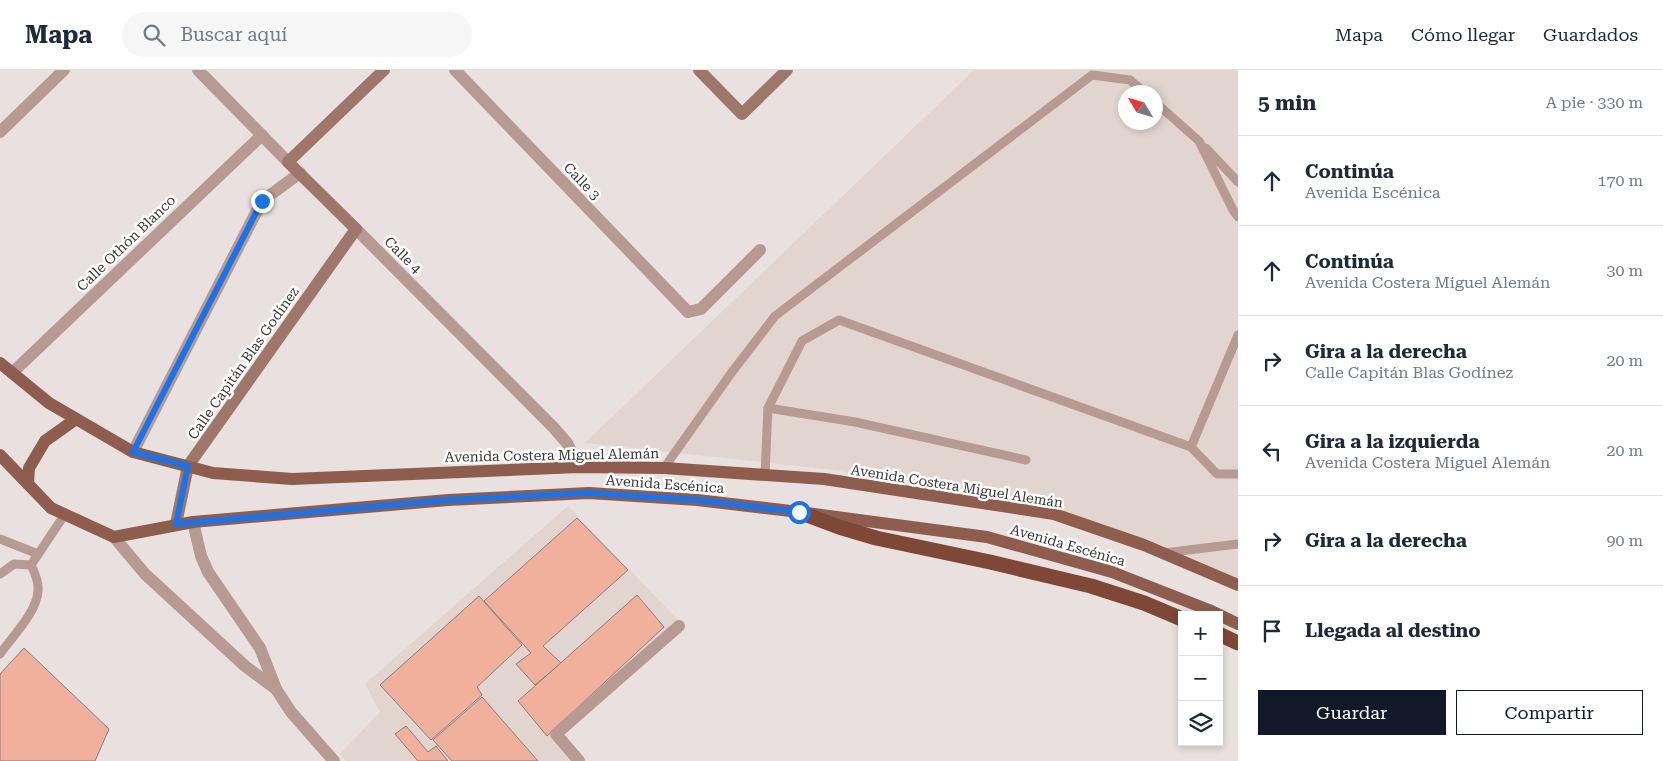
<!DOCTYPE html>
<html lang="es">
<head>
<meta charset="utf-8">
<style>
  body { margin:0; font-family:"Roboto Serif",serif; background:#f6f6f7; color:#1f2937 }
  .controls { position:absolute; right:15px; bottom:15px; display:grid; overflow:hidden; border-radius:0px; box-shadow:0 2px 8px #0003 }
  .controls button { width:45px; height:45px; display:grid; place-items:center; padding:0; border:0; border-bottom:1px solid #e0e1e3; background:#fff; color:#1f2937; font:25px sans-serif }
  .compass { position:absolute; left:1118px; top:15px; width:45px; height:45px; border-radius:50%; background:#fff; box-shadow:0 2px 8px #0003; rotate:308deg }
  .stop { position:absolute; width:15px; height:15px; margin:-11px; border:4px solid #1a73e8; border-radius:50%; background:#fff }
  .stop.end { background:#1a73e8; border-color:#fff; box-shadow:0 1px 5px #0008 }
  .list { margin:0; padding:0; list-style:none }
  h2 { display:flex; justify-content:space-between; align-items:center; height:65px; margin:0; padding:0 20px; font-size:21px }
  h2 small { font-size:16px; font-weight:400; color:#747a83 }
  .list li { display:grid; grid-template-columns:32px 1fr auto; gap:15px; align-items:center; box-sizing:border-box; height:90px; padding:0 20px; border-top:1px solid #e0e1e3 }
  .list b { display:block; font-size:19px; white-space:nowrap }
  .list p { margin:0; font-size:16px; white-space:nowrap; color:#747a83 }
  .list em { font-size:16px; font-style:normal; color:#747a83 }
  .actions { display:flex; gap:10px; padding:15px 20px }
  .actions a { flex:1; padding:11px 0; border:1px solid #111827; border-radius:0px; text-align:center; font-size:18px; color:#111827 }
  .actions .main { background:#111827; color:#fff }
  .icon { flex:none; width:28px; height:28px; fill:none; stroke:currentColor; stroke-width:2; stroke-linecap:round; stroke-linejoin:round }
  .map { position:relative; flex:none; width:1238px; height:691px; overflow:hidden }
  header { display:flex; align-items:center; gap:30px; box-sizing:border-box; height:70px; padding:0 25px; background:#fff; border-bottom:1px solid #e0e1e3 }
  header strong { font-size:24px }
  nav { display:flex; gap:28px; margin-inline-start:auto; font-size:18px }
  .search { width:350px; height:45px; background:#f6f6f7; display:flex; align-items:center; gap:12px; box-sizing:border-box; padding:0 18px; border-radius:28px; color:#747a83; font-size:19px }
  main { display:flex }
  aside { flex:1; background:#fff }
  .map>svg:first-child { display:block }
</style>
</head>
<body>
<header>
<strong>Mapa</strong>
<div class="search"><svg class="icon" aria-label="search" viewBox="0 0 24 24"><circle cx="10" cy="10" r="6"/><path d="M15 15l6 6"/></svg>Buscar aquí</div>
<nav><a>Mapa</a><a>Cómo llegar</a><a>Guardados</a></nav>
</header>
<main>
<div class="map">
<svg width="1238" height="691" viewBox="0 0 1238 691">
  <rect width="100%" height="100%" fill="#e8e1df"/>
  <g fill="#e2d4cf" fill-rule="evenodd">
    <path d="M 974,0 L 1238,0 L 1238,514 L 1038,445 L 835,400 L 585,373 ZM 1126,22 L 1156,22 L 1156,52 L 1126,52 Z"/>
    <polygon points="568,436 679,551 552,664 573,691 346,691 340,684 380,642 365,614"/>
  </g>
  <g fill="#f0b09c" stroke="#86817f">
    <polygon points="577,448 628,500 543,576 561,593 535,615 516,594 531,583 484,531"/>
    <polygon points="637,525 664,557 547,666 518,631"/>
    <polygon points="479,526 522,575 477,617 482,625 431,670 380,615"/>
    <polygon points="24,578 109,659 95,691 0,691 0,604"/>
    <polygon points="482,627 538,691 452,691 433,670"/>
    <polygon points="406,656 428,682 436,676 448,691 418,691 395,664"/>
  </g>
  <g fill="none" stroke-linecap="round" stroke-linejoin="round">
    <g stroke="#b79a91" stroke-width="9">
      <polyline points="1156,33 1199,71 1233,140 1238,147"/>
      <polyline points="1206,78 1238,112"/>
      <polyline points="1238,265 1191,377 1217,404 1238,404"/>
      <polyline points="768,338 855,352 1026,390"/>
      <polyline points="664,398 732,302 775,246 1092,5 1130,10 1144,22"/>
      <polyline points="765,404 768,338 802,271 839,250 1191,377"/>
      <polyline points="0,469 38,484"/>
      <polyline points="1164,483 1238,474"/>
      <polyline points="31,495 65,444"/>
      <polyline points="0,504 14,494 31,495"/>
      <path d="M 0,584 C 12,567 37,542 38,521 C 39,512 35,503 31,495"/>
    </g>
    <g stroke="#b79a91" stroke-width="12">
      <polyline points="198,0 288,92"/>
      <polyline points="455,0 688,242 701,239 760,180"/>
      <polyline points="0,62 64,0"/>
      <polyline points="356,159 553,357 567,373 579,397"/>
      <polyline points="12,303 262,65"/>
      <polyline points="133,382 262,131 300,103"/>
      <polyline points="193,452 201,486 208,502 260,578 276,619 291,642 334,691"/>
      <polyline points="114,467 145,504 245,596 276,619"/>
      <polyline points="579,691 556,664 679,556"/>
    </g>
    <g stroke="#9f776a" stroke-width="12">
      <polyline points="699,0 742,44 787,0"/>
      <polyline points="176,454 188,396 356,159 288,92 384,0"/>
    </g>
    <g stroke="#8e5d4e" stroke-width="12">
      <polyline points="0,293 49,333 133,382 213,403 292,409 579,397 664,398 824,409 1054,444 1144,475 1238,515"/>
      <polyline points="0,385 51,438 114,467 193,452 448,430 589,423 697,430 799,442 987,467 1112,502 1209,540 1238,554"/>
      <polyline points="28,414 29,398 45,371 76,349"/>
    </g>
    <g stroke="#7e4736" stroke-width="15">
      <polyline points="799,442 839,457 876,468 990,492 1091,516 1144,533 1182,549"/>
      <polyline points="1219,564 1238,573"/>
    </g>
  </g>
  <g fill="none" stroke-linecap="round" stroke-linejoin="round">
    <polyline stroke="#1a73e8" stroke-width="6" points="262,131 133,382 188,396 176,454 448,430 589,423 697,430 799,442"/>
  </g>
  <g text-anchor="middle" stroke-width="5" stroke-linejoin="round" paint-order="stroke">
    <g font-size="14" fill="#393736" stroke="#fff">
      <text transform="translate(582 111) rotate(46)" y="5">Calle 3</text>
      <text transform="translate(126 173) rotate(-44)" y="5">Calle Othón Blanco</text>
      <text transform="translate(403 185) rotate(45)" y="5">Calle 4</text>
      <text transform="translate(243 293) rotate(-55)" y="5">Calle Capitán Blas Godínez</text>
      <text transform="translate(552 385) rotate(-1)" y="5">Avenida Costera Miguel Alemán</text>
      <text transform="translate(665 414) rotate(4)" y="5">Avenida Escénica</text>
      <text transform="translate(957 416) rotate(9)" y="5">Avenida Costera Miguel Alemán</text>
      <text transform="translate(1068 475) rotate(16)" y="5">Avenida Escénica</text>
    </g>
  </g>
</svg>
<div class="controls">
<button>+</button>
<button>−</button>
<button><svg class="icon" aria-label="layers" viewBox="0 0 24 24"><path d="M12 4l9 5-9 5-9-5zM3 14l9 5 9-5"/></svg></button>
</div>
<svg class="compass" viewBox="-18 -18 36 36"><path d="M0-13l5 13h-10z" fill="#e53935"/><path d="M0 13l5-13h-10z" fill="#747a83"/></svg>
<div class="stop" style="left:799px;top:442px"></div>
<div class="stop end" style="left:262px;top:131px"></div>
</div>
<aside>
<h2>5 min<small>A pie · 330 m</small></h2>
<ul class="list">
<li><svg class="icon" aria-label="ahead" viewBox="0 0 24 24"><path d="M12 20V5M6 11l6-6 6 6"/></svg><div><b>Continúa</b><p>Avenida Escénica</p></div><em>170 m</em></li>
<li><svg class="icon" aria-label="ahead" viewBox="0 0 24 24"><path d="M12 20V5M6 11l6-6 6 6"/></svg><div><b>Continúa</b><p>Avenida Costera Miguel Alemán</p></div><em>30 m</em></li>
<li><svg class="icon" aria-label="right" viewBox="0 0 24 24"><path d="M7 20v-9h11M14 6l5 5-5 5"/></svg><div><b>Gira a la derecha</b><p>Calle Capitán Blas Godínez</p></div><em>20 m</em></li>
<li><svg class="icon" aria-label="left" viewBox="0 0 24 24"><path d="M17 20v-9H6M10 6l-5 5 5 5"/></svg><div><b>Gira a la izquierda</b><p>Avenida Costera Miguel Alemán</p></div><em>20 m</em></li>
<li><svg class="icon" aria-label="right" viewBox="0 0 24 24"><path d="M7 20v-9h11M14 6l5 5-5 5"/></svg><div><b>Gira a la derecha</b></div><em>90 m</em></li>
<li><svg class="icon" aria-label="arrive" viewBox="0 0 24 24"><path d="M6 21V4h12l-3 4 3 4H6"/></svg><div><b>Llegada al destino</b></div></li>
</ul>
<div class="actions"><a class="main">Guardar</a><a>Compartir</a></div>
</aside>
</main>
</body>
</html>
